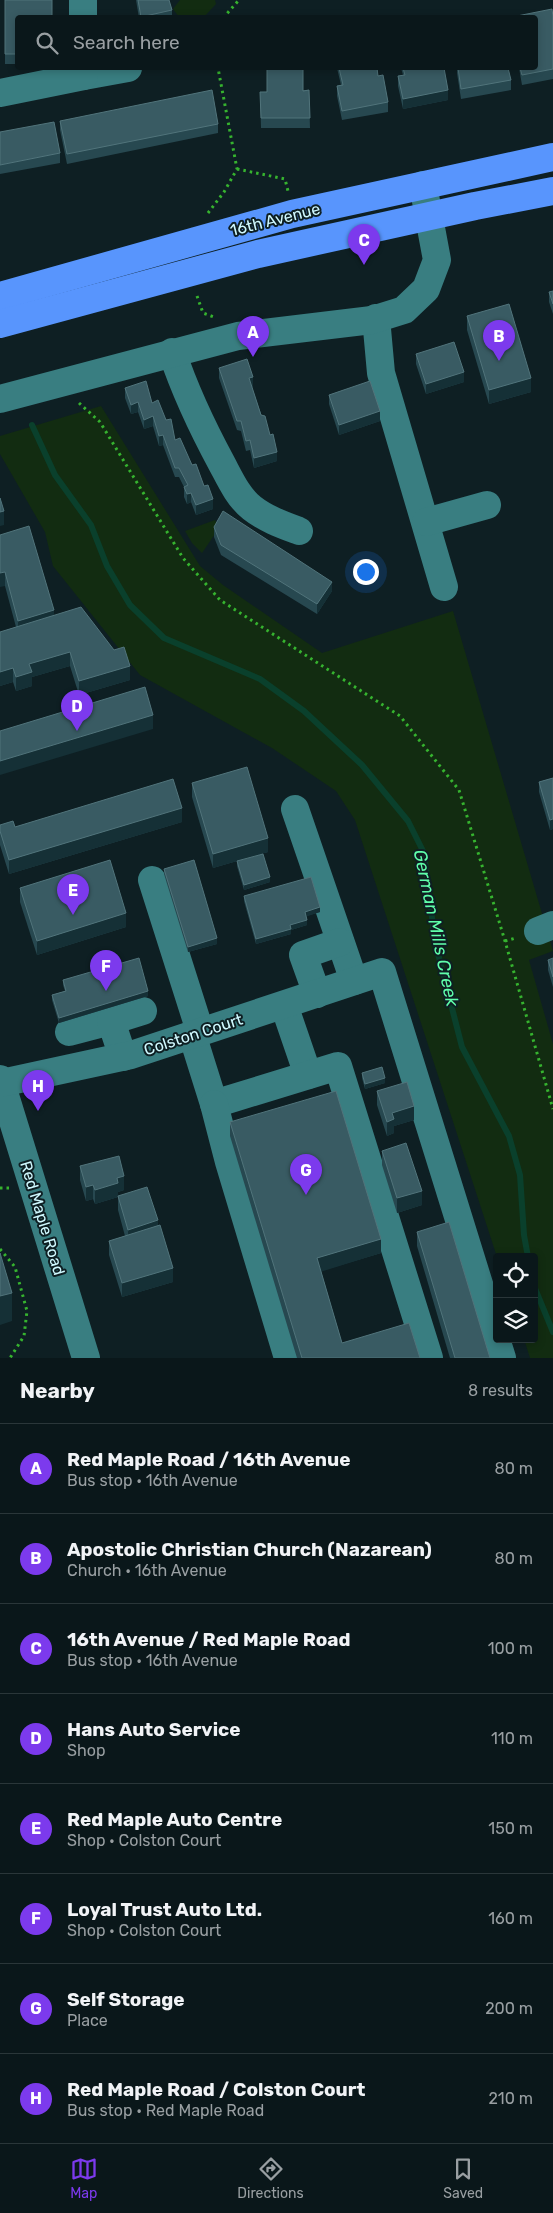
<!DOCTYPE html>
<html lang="en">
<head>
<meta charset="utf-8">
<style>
  body { margin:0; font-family:Rubik,sans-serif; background:#132023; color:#f1f3f6 }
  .controls { position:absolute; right:15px; bottom:15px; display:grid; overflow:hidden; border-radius:5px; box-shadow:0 2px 8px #0003 }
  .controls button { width:45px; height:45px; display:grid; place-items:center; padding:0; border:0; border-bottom:1px solid #2a3639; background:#0a171a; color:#f1f3f6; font:25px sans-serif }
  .you { position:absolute; left:365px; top:571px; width:18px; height:18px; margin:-12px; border:4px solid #fff; border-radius:50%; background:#1a73e8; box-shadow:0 0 0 8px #1a73e833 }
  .badge { display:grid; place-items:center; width:32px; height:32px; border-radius:50%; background:#7c3aed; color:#fff; font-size:16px; font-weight:700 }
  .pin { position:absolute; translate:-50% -41px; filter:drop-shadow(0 1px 2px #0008) }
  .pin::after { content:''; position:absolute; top:26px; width:18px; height:15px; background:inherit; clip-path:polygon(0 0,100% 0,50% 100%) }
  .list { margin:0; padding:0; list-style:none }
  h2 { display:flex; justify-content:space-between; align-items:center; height:65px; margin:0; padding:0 20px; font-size:21px }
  h2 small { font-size:16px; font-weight:400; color:#999fa2 }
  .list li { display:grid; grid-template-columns:32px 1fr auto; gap:15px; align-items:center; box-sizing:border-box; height:90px; padding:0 20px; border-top:1px solid #2a3639 }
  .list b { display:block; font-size:19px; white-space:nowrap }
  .list p { margin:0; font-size:16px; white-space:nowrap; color:#999fa2 }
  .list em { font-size:16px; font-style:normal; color:#999fa2 }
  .icon { flex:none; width:28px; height:28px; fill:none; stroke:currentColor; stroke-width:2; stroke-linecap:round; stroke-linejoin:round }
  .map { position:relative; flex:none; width:553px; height:1358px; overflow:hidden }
  .search { position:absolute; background:#0a171a; box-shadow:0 2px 8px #0003; left:15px; right:15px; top:15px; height:55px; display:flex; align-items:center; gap:12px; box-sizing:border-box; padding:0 18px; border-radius:5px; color:#999fa2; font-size:19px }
  .sheet { height:785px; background:#0a171a }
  nav { display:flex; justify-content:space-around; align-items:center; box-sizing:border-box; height:70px; border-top:1px solid #2a3639; background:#0a171a; font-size:14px; color:#999fa2 }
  nav a { display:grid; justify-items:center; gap:2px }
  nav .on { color:#7c3aed }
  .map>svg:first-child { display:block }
</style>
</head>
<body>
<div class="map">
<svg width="553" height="1358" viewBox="0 0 553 1358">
  <rect width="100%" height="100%" fill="#0e1f23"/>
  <g fill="#122c11">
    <polygon points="180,0 215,0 216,4 204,17 179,17 173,9"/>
    <polygon points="101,406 200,566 223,585 322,653 453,611 553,951 529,960 553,1044 553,1358 530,1358 524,1339 534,1339 534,1257 497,1257 355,820 336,791 272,748 140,675 53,566 45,532 0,454 0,436"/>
    <polygon points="215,520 219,528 202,553 192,543 185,531"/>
  </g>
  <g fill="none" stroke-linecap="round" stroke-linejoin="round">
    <g stroke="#0a402c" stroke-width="6">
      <polyline points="32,425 55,475 91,525 107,566 130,605 164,638 260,679 304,711 362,765 408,821 424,853 435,942 462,1047 509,1136 520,1175 524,1235 528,1257"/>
      <polyline points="534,1286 553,1332"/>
    </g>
    <g stroke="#36b32f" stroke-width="3" stroke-dasharray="2.5 4" stroke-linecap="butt">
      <polyline points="223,18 239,0"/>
      <polyline points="237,169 285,179 288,191"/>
      <polyline points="208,213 224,192 237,169 218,68"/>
      <polyline points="197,296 203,313 214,317"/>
      <polyline points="79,403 100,422 183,558 220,600 400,716 459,790 505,941 553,1109"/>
      <polyline points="505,941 516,938"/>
      <polyline points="0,1188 9,1188"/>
      <polyline points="0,1249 15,1267 27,1311 24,1336 10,1358"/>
    </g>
    <g stroke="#397e81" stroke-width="28">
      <polyline points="83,0 83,18"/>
      <polyline points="84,76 128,68"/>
      <polyline points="0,93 84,76 84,68"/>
      <polyline points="376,318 381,373 444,587"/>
      <path d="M 172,352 C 185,391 202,427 222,464 C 230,479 238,497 252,508 C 266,519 283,525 299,531"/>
      <polyline points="0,399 238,336 372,320 404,310 426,289 437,260 423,185"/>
      <polyline points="426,522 487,505"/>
      <polyline points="295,809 354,981"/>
      <polyline points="152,880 200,1031"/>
      <polyline points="538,931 553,925"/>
      <polyline points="317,994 303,955 340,942"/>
      <polyline points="284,1005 308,1075"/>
      <polyline points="69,1032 111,1021"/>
      <polyline points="192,1034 214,1104 338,1066 429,1358"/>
      <polyline points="123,1057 111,1021 143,1011"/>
      <polyline points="0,1079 86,1358"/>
      <polyline points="1,1083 131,1055 382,972 502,1358"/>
      <polyline points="214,1104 229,1162 288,1358"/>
    </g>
    <g stroke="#5895fd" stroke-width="28">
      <polyline points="0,296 292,214 553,157"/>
      <polyline points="0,324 258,254 475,206 553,191"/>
    </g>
  </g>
  <g fill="#274850">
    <polygon points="5,0 18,18 18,64 5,64"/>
    <polygon points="136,0 169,0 172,10 172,18 139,18"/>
    <polygon points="553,17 553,79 522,85 519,68 536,68"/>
    <polygon points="337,68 377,68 378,76 388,102 388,112 342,120 337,96 337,86 341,85"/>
    <polygon points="401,68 444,68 448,100 403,109 398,86 398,76 403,75"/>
    <polygon points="457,68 508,68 511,80 511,90 461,99 457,73"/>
    <polygon points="309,90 310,128 261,128 260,92"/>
    <polygon points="60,121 218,124 218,133 67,164 60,130"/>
    <polygon points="0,132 60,153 60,163 0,174"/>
    <polygon points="553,291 553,314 549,302 549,292"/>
    <polygon points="467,316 531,392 489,404 467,330"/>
    <polygon points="416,354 464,382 426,394 416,364"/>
    <polygon points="219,368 253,387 252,387 277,461 254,468 250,450 246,451 241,431 237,430 219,378"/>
    <polygon points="125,388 152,403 166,420 175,440 192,465 213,509 196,515 191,502 187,504 184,497 184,487 179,477 175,477 163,445 159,446 153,426 144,429 138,412 131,414 125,398"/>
    <polygon points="329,395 380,421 339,435 329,404"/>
    <polygon points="214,527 332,591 317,614 221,555 214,537"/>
    <polygon points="0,535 54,615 130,680 79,695 70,666 32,677 32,686 16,691 13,682 0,686 0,632 16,627 5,586"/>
    <polygon points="553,778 553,829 550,830 539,792 539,782"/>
    <polygon points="192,783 268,852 213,868 192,797"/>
    <polygon points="182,822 9,874 0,845 0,825 15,827"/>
    <polygon points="237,861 270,882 244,890 237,866"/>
    <polygon points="164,869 217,944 188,952 164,874"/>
    <polygon points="20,888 126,927 37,955 20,902"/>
    <polygon points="244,896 320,912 306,916 307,925 291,930 291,934 256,944 244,901"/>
    <polygon points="553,958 553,987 548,970 548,960"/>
    <polygon points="63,980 148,996 59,1023 52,1000 52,995 65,991 63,985"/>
    <polygon points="362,1073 385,1083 365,1089 362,1078"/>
    <polygon points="377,1091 414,1120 394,1126 394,1133 387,1136 377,1105"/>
    <polygon points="230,1122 381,1253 321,1271 342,1343 420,1358 297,1358 230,1136"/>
    <polygon points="382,1151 422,1205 397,1213 382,1165"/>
    <polygon points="80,1166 124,1190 118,1192 118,1196 158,1226 173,1282 122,1297 109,1255 109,1241 125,1236 118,1210 118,1197 95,1204 93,1199 86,1201 80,1180"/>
    <polygon points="417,1232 490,1358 450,1358 417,1246"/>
  </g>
  <g fill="#153036">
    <polygon points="448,90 448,100 403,109 403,99"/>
    <polygon points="464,372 464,382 426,394 426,384"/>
    <polygon points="253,377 253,387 249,388 249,378"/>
    <polygon points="531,378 531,392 489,404 489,390"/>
    <polygon points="138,402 138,412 131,414 131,405"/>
    <polygon points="380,411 380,421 339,435 339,425"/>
    <polygon points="153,416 153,426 144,429 144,420"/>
    <polygon points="163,435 163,445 159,446 159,436"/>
    <polygon points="277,452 277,461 254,468 254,458"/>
    <polygon points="191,493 191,502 187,504 187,494"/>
    <polygon points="213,499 213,509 196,515 196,505"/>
    <polygon points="4,511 4,525 0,526 0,512"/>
    <polygon points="5,572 5,586 0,587 0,573"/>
    <polygon points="332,582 332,591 317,614 317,604"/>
    <polygon points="54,610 54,624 18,635 18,621"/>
    <polygon points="70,652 70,666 32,677 32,686 16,691 16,677 29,664"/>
    <polygon points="130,666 130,680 79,695 79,681"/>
    <polygon points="13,668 13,682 0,686 0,672"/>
    <polygon points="153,715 153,729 0,775 0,761"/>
    <polygon points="182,808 182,822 9,874 9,860"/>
    <polygon points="553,819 553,829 550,830 550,820"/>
    <polygon points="268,838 268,852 213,868 213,854"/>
    <polygon points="270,877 270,882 244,890 244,885"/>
    <polygon points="320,907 320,912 305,917 305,912"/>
    <polygon points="126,913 126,927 37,955 37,941"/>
    <polygon points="307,920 307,925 291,930 291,934 256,944 256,939 290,925"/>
    <polygon points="217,938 217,944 188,952 188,947"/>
    <polygon points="148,991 148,996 59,1023 59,1018"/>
    <polygon points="385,1078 385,1083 365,1089 365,1084"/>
    <polygon points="414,1106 414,1120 394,1126 394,1133 387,1136 387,1122 392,1113"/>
    <polygon points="124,1176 124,1190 118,1192 118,1197 95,1204 95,1190 117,1178"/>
    <polygon points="93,1185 93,1199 86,1201 86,1187"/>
    <polygon points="422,1191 422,1205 397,1213 397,1198"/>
    <polygon points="158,1220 158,1234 128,1244 128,1230"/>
    <polygon points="381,1239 381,1253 317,1273 317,1258"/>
    <polygon points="173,1268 173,1282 122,1297 122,1283"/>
    <polygon points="12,1293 12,1321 0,1325 0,1296"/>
  </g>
  <g fill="#395b63" stroke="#51747b">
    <polygon points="5,0 52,0 52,18 18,18 18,54 5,54"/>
    <polygon points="138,0 169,0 172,10 141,17"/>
    <polygon points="552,9 553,17 553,69 522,75 520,68 536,68 536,18 517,18 517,16"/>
    <polygon points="267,68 303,68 303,91 309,90 310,118 261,118 260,92 267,92"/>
    <polygon points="339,68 377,68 378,76 383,75 388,102 342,111 337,86 343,85"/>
    <polygon points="403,68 444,68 448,90 403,99 398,76 405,75"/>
    <polygon points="458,68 508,68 511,80 461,89"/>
    <polygon points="212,90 218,124 67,154 60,121"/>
    <polygon points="54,122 60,153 0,165 0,132"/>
    <polygon points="553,291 553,304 549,292"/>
    <polygon points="509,304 531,378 489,390 467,316"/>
    <polygon points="454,342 464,372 426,384 416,354"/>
    <polygon points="247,359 253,377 249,378 261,415 265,416 270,435 273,434 277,452 254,458 250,440 246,441 241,421 237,421 219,368"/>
    <polygon points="146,381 152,403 158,400 166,420 171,419 175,440 180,438 192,465 196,464 204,486 208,485 213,499 196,505 191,493 187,494 184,487 188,485 179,468 175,468 163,435 159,436 153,416 144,420 138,402 131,405 125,388"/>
    <polygon points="370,381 380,411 339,425 329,395"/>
    <polygon points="0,498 4,511 0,512"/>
    <polygon points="223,511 332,582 317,604 221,545 214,527"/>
    <polygon points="29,526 54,610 18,621 5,572 0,573 0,535"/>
    <polygon points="81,607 114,650 124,647 130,666 79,681 70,652 29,664 32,672 16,677 13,668 0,672 0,632"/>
    <polygon points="145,687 153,715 0,761 0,731"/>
    <polygon points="247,767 268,838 213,854 192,783"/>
    <polygon points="553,778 553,819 550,820 539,782"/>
    <polygon points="173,779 182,808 9,860 0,831 0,825 13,821 15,827"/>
    <polygon points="263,854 270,877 244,885 237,861"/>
    <polygon points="110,860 126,913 37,941 20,888"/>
    <polygon points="194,860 217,938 188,947 164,869"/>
    <polygon points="311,877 320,907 305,912 307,920 290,925 291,929 256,939 244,896"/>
    <polygon points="139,958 148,991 59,1018 52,995 66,991 63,980"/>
    <polygon points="553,958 553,977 548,960"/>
    <polygon points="382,1067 385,1078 365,1084 362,1073"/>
    <polygon points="407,1082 414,1106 392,1113 394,1119 387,1122 377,1091"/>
    <polygon points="336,1091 381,1239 317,1258 342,1343 409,1323 420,1358 302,1358 230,1122"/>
    <polygon points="406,1143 422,1191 397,1198 382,1151"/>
    <polygon points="119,1156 124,1176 117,1178 118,1183 95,1190 93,1185 86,1187 80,1166"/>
    <polygon points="147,1187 158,1220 128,1230 118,1196"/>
    <polygon points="449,1222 490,1358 455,1358 417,1232"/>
    <polygon points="160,1225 173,1268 122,1283 109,1241"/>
    <polygon points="0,1253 12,1293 0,1296"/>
  </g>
  <g text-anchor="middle" stroke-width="4" stroke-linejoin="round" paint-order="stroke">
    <g font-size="16" fill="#d0f9ff" stroke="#0e1f23">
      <text transform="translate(275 219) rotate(-14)" y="6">16th Avenue</text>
      <text transform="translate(193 1034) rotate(-18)" y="6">Colston Court</text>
      <text transform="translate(43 1218) rotate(73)" y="6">Red Maple Road</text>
    </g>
    <g font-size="18" font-style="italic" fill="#5ffeaa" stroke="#0e1f23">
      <text transform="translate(436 928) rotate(78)" y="6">German Mills Creek</text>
    </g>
  </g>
</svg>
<div class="controls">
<button><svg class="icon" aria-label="locate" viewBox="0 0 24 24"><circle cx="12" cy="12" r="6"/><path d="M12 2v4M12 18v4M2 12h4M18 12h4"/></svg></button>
<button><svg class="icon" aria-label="layers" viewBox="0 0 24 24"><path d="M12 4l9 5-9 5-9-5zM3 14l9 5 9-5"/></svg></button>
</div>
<div class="you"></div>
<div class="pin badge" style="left:253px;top:357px">A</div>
<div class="pin badge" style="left:499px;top:361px">B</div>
<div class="pin badge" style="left:364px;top:265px">C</div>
<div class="pin badge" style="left:77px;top:731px">D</div>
<div class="pin badge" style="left:73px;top:915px">E</div>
<div class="pin badge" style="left:106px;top:991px">F</div>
<div class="pin badge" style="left:306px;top:1195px">G</div>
<div class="pin badge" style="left:38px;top:1111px">H</div>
<div class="search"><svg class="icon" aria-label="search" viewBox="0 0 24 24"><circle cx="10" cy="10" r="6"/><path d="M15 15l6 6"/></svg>Search here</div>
</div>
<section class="sheet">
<h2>Nearby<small>8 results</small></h2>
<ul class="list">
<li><span class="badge">A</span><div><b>Red Maple Road / 16th Avenue</b><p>Bus stop · 16th Avenue</p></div><em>80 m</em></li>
<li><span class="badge">B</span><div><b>Apostolic Christian Church (Nazarean)</b><p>Church · 16th Avenue</p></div><em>80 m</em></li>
<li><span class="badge">C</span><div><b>16th Avenue / Red Maple Road</b><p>Bus stop · 16th Avenue</p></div><em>100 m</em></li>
<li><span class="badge">D</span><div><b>Hans Auto Service</b><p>Shop</p></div><em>110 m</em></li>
<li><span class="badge">E</span><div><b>Red Maple Auto Centre</b><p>Shop · Colston Court</p></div><em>150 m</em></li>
<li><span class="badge">F</span><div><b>Loyal Trust Auto Ltd.</b><p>Shop · Colston Court</p></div><em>160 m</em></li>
<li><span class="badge">G</span><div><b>Self Storage</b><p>Place</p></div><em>200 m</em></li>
<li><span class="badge">H</span><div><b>Red Maple Road / Colston Court</b><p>Bus stop · Red Maple Road</p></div><em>210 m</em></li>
</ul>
</section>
<nav>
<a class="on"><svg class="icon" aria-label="map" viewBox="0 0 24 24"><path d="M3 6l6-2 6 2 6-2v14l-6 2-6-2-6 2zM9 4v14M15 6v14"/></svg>Map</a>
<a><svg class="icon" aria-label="directions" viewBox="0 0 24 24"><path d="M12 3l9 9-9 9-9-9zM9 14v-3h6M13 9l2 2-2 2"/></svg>Directions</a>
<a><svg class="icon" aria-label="saved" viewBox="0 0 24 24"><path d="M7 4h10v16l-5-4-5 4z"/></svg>Saved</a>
</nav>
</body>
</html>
